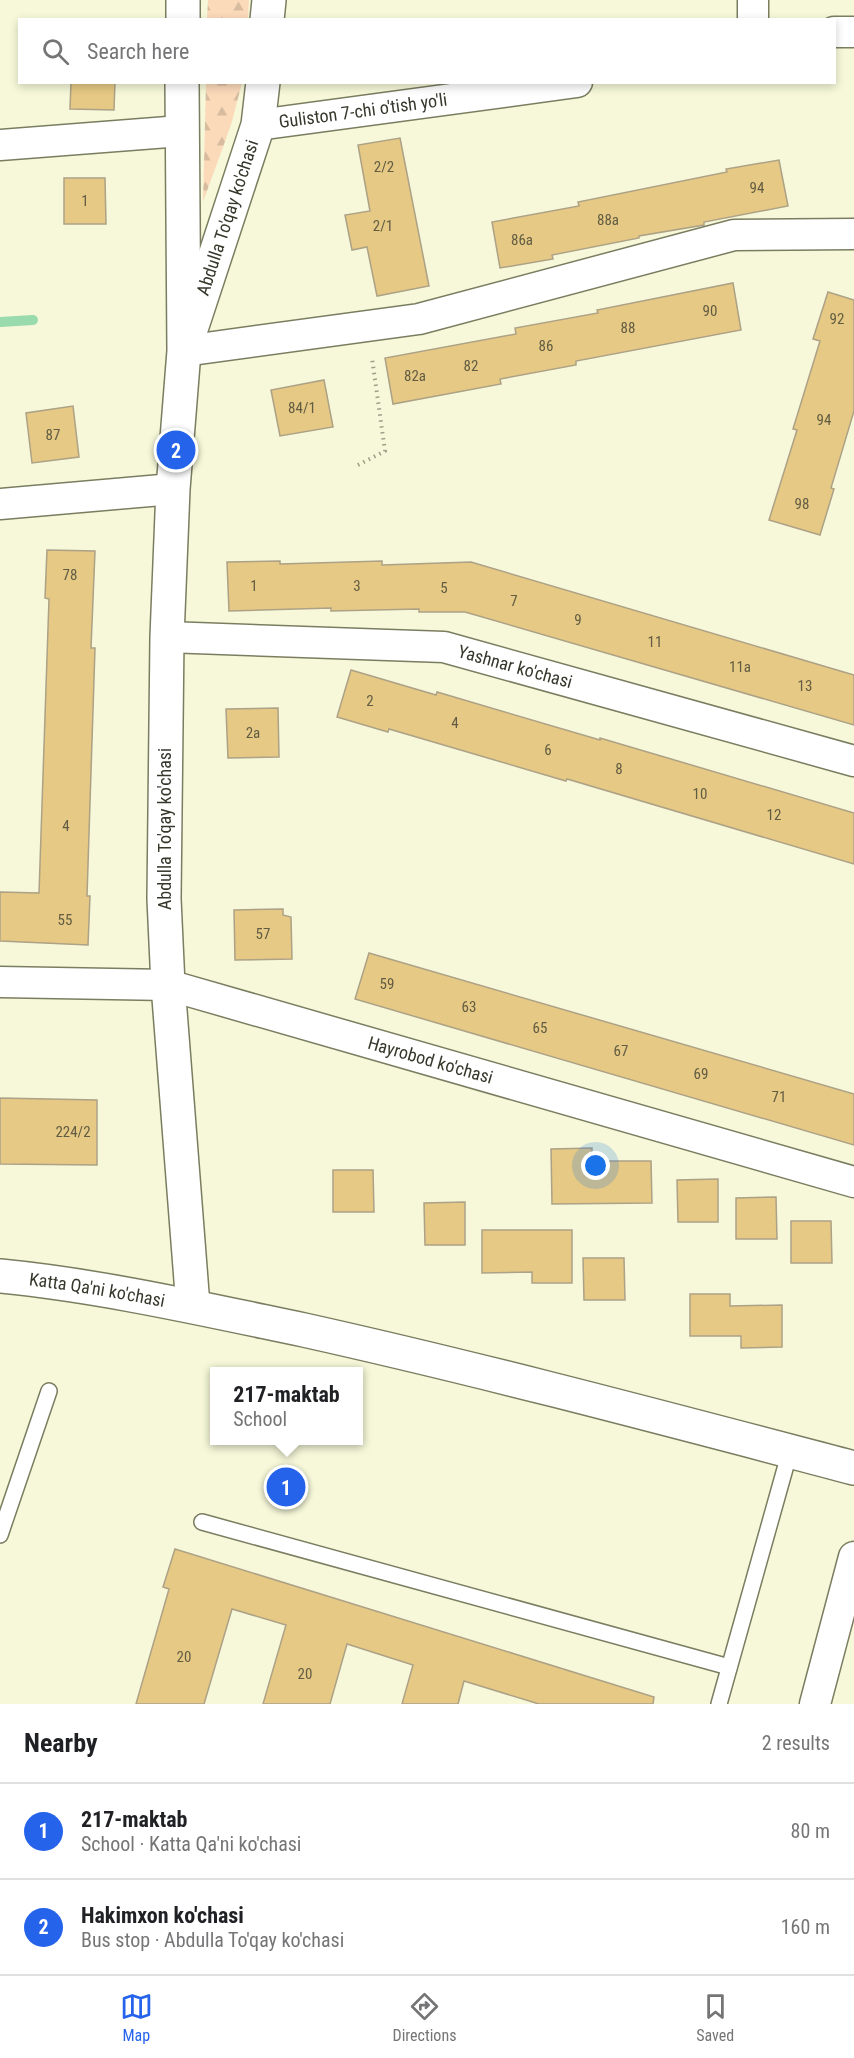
<!DOCTYPE html>
<html lang="en">
<head>
<meta charset="utf-8">
<style>
  body { margin:0; font-family:"Roboto Condensed",sans-serif; background:#f6f6f6; color:#202124 }
  .you { position:absolute; left:596px; top:1166px; width:21px; height:21px; margin:-15px; border:4px solid #fff; border-radius:50%; background:#1a73e8; box-shadow:0 0 0 9px #1a73e833 }
  .badge { display:grid; place-items:center; width:39px; height:39px; border-radius:50%; background:#2563eb; color:#fff; font-size:20px; font-weight:700 }
  .pin { position:absolute; translate:-50% -50%; border:3px solid #fff; box-shadow:0 2px 6px #0006 }
  .popup { position:absolute; left:210px; top:1367px; width:153px; height:78px; box-sizing:border-box; display:grid; place-content:center; border-radius:0px; background:#fff; filter:drop-shadow(0 2px 4px #0005); font-size:20px; white-space:nowrap; color:#757577 }
  .popup b { font-size:22px; color:#202124 }
  .popup::after { content:''; position:absolute; left:50%; top:100%; margin-left:-12px; border:12px solid transparent; border-top-color:#fff }
  .list { margin:0; padding:0; list-style:none }
  h2 { display:flex; justify-content:space-between; align-items:center; height:78px; margin:0; padding:0 24px; font-size:26px }
  h2 small { font-size:20px; font-weight:400; color:#757577 }
  .list li { display:grid; grid-template-columns:39px 1fr auto; gap:18px; align-items:center; box-sizing:border-box; height:96px; padding:0 24px; border-top:2px solid #e0e0e0 }
  .list b { display:block; font-size:22px; white-space:nowrap }
  .list p { margin:0; font-size:20px; white-space:nowrap; color:#757577 }
  .list em { font-size:20px; font-style:normal; color:#757577 }
  .icon { flex:none; width:33px; height:33px; fill:none; stroke:currentColor; stroke-width:2; stroke-linecap:round; stroke-linejoin:round }
  .map { position:relative; flex:none; width:854px; height:1704px; overflow:hidden }
  .search { position:absolute; background:#fff; box-shadow:0 3px 9px #0003; left:18px; right:18px; top:18px; height:66px; display:flex; align-items:center; gap:15px; box-sizing:border-box; padding:0 21px; border-radius:0px; color:#757577; font-size:22px }
  .sheet { height:270px; background:#fff }
  nav { display:flex; justify-content:space-around; align-items:center; box-sizing:border-box; height:84px; border-top:2px solid #e0e0e0; background:#fff; font-size:16px; color:#757577 }
  nav a { display:grid; justify-items:center; gap:3px }
  nav .on { color:#2563eb }
  .map>svg:first-child { display:block }
</style>
</head>
<body>
<div class="map">
<svg width="854" height="1704" viewBox="0 0 854 1704">
  <defs>
    <pattern id="forest-firs" width="22" height="20" patternUnits="userSpaceOnUse" patternTransform="scale(1.5)"><rect width="22" height="20" fill="#fbdaba"/><path d="M5 1l3.5 6h-7zM16 11l3.5 6h-7z" fill="#d8bca0"/></pattern>
  </defs>
  <rect width="100%" height="100%" fill="#f6f8d9"/>
  <g fill="url(#forest-firs)">
    <polygon points="208,0 249,0 248,19 207,19"/>
    <polygon points="206,83 242,83 231,125 203,202"/>
  </g>
  <g fill="none" stroke-linecap="round" stroke-linejoin="round">
    <polyline stroke="#99dbad" stroke-width="10" points="0,322 33,320"/>
  </g>
  <g fill="#e5c984" stroke="#ada186" stroke-width="1.5">
    <polygon points="71,82 115,82 114,110 70,109"/>
    <polygon points="400,138 429,286 377,296 367,247 352,250 345,215 370,211 358,145"/>
    <polygon points="779,160 788,206 704,222 704,225 639,236 639,238 552,255 553,259 500,268 492,222 579,206 578,202 727,172 726,169"/>
    <polygon points="64,178 105,178 106,224 64,224"/>
    <polygon points="733,283 741,330 576,361 576,365 500,379 501,384 393,404 385,358 516,334 515,328 598,313 597,310"/>
    <polygon points="828,292 854,300 854,411 831,488 834,489 820,535 769,520 797,430 793,429 820,341 813,339"/>
    <polygon points="324,380 333,427 280,436 271,390"/>
    <polygon points="73,406 79,457 32,463 26,413"/>
    <polygon points="47,550 95,551 91,648 95,648 87,896 90,896 88,945 0,941 0,892 39,893 49,599 45,598"/>
    <polygon points="280,561 280,564 382,561 382,565 471,562 854,675 854,725 465,612 419,612 419,609 331,611 331,608 229,611 227,562"/>
    <polygon points="351,670 436,695 437,692 600,740 600,738 854,813 854,864 567,779 566,781 389,729 388,732 337,717"/>
    <polygon points="278,708 279,757 228,758 226,709"/>
    <polygon points="283,909 283,915 291,917 292,959 235,960 234,910"/>
    <polygon points="369,953 854,1094 854,1145 355,999"/>
    <polygon points="0,1098 97,1100 97,1165 0,1164"/>
    <polygon points="592,1148 592,1161 651,1161 652,1203 552,1204 551,1149"/>
    <polygon points="333,1170 373,1170 374,1212 333,1212"/>
    <polygon points="718,1179 718,1222 678,1222 677,1180"/>
    <polygon points="776,1197 777,1239 736,1239 736,1198"/>
    <polygon points="465,1202 465,1245 425,1245 424,1203"/>
    <polygon points="791,1221 831,1221 832,1263 791,1263"/>
    <polygon points="482,1230 572,1230 572,1283 532,1283 532,1272 482,1273"/>
    <polygon points="583,1258 624,1258 625,1300 584,1300"/>
    <polygon points="690,1294 730,1294 730,1306 782,1305 782,1347 741,1348 741,1336 690,1336"/>
    <polygon points="175,1549 654,1697 653,1704 539,1704 464,1681 458,1704 402,1704 413,1665 347,1644 330,1704 263,1704 286,1625 232,1609 204,1704 136,1704 169,1589 163,1587"/>
  </g>
  <g fill="none" stroke-linecap="round" stroke-linejoin="round">
    <defs>
      <g id="service">
        <polyline points="202,1522 729,1667"/>
        <polyline points="0,1535 49,1391"/>
        <polyline points="719,1704 790,1451"/>
      </g>
      <g id="minor">
        <polyline points="753,20 753,0"/>
        <polyline points="834,32 854,32"/>
        <path id="s1" d="M 258,125 L 577,82"/>
        <polyline points="0,145 181,131"/>
        <polyline points="184,351 419,319 734,235 854,234"/>
        <polyline points="0,504 173,489"/>
        <path id="s2" d="M 167,637 L 444,647 L 854,761"/>
        <path id="s3" d="M 0,982 L 168,985 L 854,1182"/>
        <polyline points="815,1704 854,1557"/>
      </g>
      <g id="tertiary">
        <polyline points="183,20 183,0"/>
        <polyline points="267,20 269,0"/>
        <polyline points="182,82 184,351 173,489 167,637 164,899 168,985 193,1306"/>
        <path id="s4" d="M 192,326 L 258,125 L 263,82"/>
      </g>
      <g id="secondary">
        <path id="s5" d="M 0,1276 C 102,1286 203,1309 304,1330 C 488,1371 671,1420 854,1468"/>
      </g>
    </defs>
    <use href="#service" stroke="#7b7d61" stroke-width="18"/>
    <use href="#minor" stroke="#7b7d61" stroke-width="33"/>
    <use href="#tertiary" stroke="#7b7d61" stroke-width="36"/>
    <use href="#secondary" stroke="#7b7d61" stroke-width="36"/>
    <polyline stroke="#9ea08a" stroke-width="4" stroke-dasharray="1.5 4.5" stroke-linecap="butt" points="358,465 385,451 372,358"/>
    <use href="#service" stroke="#fff" stroke-width="15"/>
    <use href="#minor" stroke="#fff" stroke-width="30"/>
    <use href="#tertiary" stroke="#fff" stroke-width="33"/>
    <use href="#secondary" stroke="#fff" stroke-width="33"/>
  </g>
  <g text-anchor="middle" stroke-width="4.5" stroke-linejoin="round" paint-order="stroke">
    <g font-size="15" fill="#625c42">
      <text x="384" y="172">2/2</text>
      <text x="757" y="193">94</text>
      <text x="85" y="206">1</text>
      <text x="608" y="225">88a</text>
      <text x="383" y="231">2/1</text>
      <text x="522" y="245">86a</text>
      <text x="710" y="316">90</text>
      <text x="837" y="324">92</text>
      <text x="628" y="333">88</text>
      <text x="546" y="351">86</text>
      <text x="471" y="371">82</text>
      <text x="415" y="381">82а</text>
      <text x="302" y="413">84/1</text>
      <text x="824" y="425">94</text>
      <text x="53" y="440">87</text>
      <text x="802" y="509">98</text>
      <text x="70" y="580">78</text>
      <text x="254" y="591">1</text>
      <text x="357" y="591">3</text>
      <text x="444" y="593">5</text>
      <text x="514" y="606">7</text>
      <text x="578" y="625">9</text>
      <text x="655" y="647">11</text>
      <text x="740" y="672">11а</text>
      <text x="805" y="691">13</text>
      <text x="370" y="706">2</text>
      <text x="455" y="728">4</text>
      <text x="253" y="738">2а</text>
      <text x="548" y="755">6</text>
      <text x="619" y="774">8</text>
      <text x="700" y="799">10</text>
      <text x="774" y="820">12</text>
      <text x="66" y="831">4</text>
      <text x="65" y="925">55</text>
      <text x="263" y="939">57</text>
      <text x="387" y="989">59</text>
      <text x="469" y="1012">63</text>
      <text x="540" y="1033">65</text>
      <text x="621" y="1056">67</text>
      <text x="701" y="1079">69</text>
      <text x="779" y="1102">71</text>
      <text x="73" y="1137">224/2</text>
      <text x="184" y="1662">20</text>
      <text x="305" y="1679">20</text>
    </g>
    <g font-size="18" fill="#37382c" stroke="#fff">
      <text dy="6" stroke="none"><textPath href="#s1" startOffset="106">Guliston 7-chi o'tish yo'li</textPath></text>
      <text dy="6" stroke="none"><textPath href="#s4" startOffset="114">Abdulla To'qay ko'chasi</textPath></text>
      <text dy="6" stroke="none"><textPath href="#s2" startOffset="351">Yashnar ko'chasi</textPath></text>
      <text transform="translate(165 829) rotate(-90)" y="6">Abdulla To'qay ko'chasi</text>
      <text dy="6" stroke="none"><textPath href="#s3" startOffset="441">Hayrobod ko'chasi</textPath></text>
      <text dy="6" stroke="none"><textPath href="#s5" startOffset="98">Katta Qa'ni ko'chasi</textPath></text>
    </g>
  </g>
</svg>
<div class="you"></div>
<div class="pin badge" style="left:286px;top:1487px">1</div>
<div class="popup"><b>217-maktab</b>School</div>
<div class="pin badge" style="left:176px;top:450px">2</div>
<div class="search"><svg class="icon" aria-label="search" viewBox="0 0 24 24"><circle cx="10" cy="10" r="6"/><path d="M15 15l6 6"/></svg>Search here</div>
</div>
<section class="sheet">
<h2>Nearby<small>2 results</small></h2>
<ul class="list">
<li><span class="badge">1</span><div><b>217-maktab</b><p>School · Katta Qa'ni ko'chasi</p></div><em>80 m</em></li>
<li><span class="badge">2</span><div><b>Hakimxon ko'chasi</b><p>Bus stop · Abdulla To'qay ko'chasi</p></div><em>160 m</em></li>
</ul>
</section>
<nav>
<a class="on"><svg class="icon" aria-label="map" viewBox="0 0 24 24"><path d="M3 6l6-2 6 2 6-2v14l-6 2-6-2-6 2zM9 4v14M15 6v14"/></svg>Map</a>
<a><svg class="icon" aria-label="directions" viewBox="0 0 24 24"><path d="M12 3l9 9-9 9-9-9zM9 14v-3h6M13 9l2 2-2 2"/></svg>Directions</a>
<a><svg class="icon" aria-label="saved" viewBox="0 0 24 24"><path d="M7 4h10v16l-5-4-5 4z"/></svg>Saved</a>
</nav>
</body>
</html>
